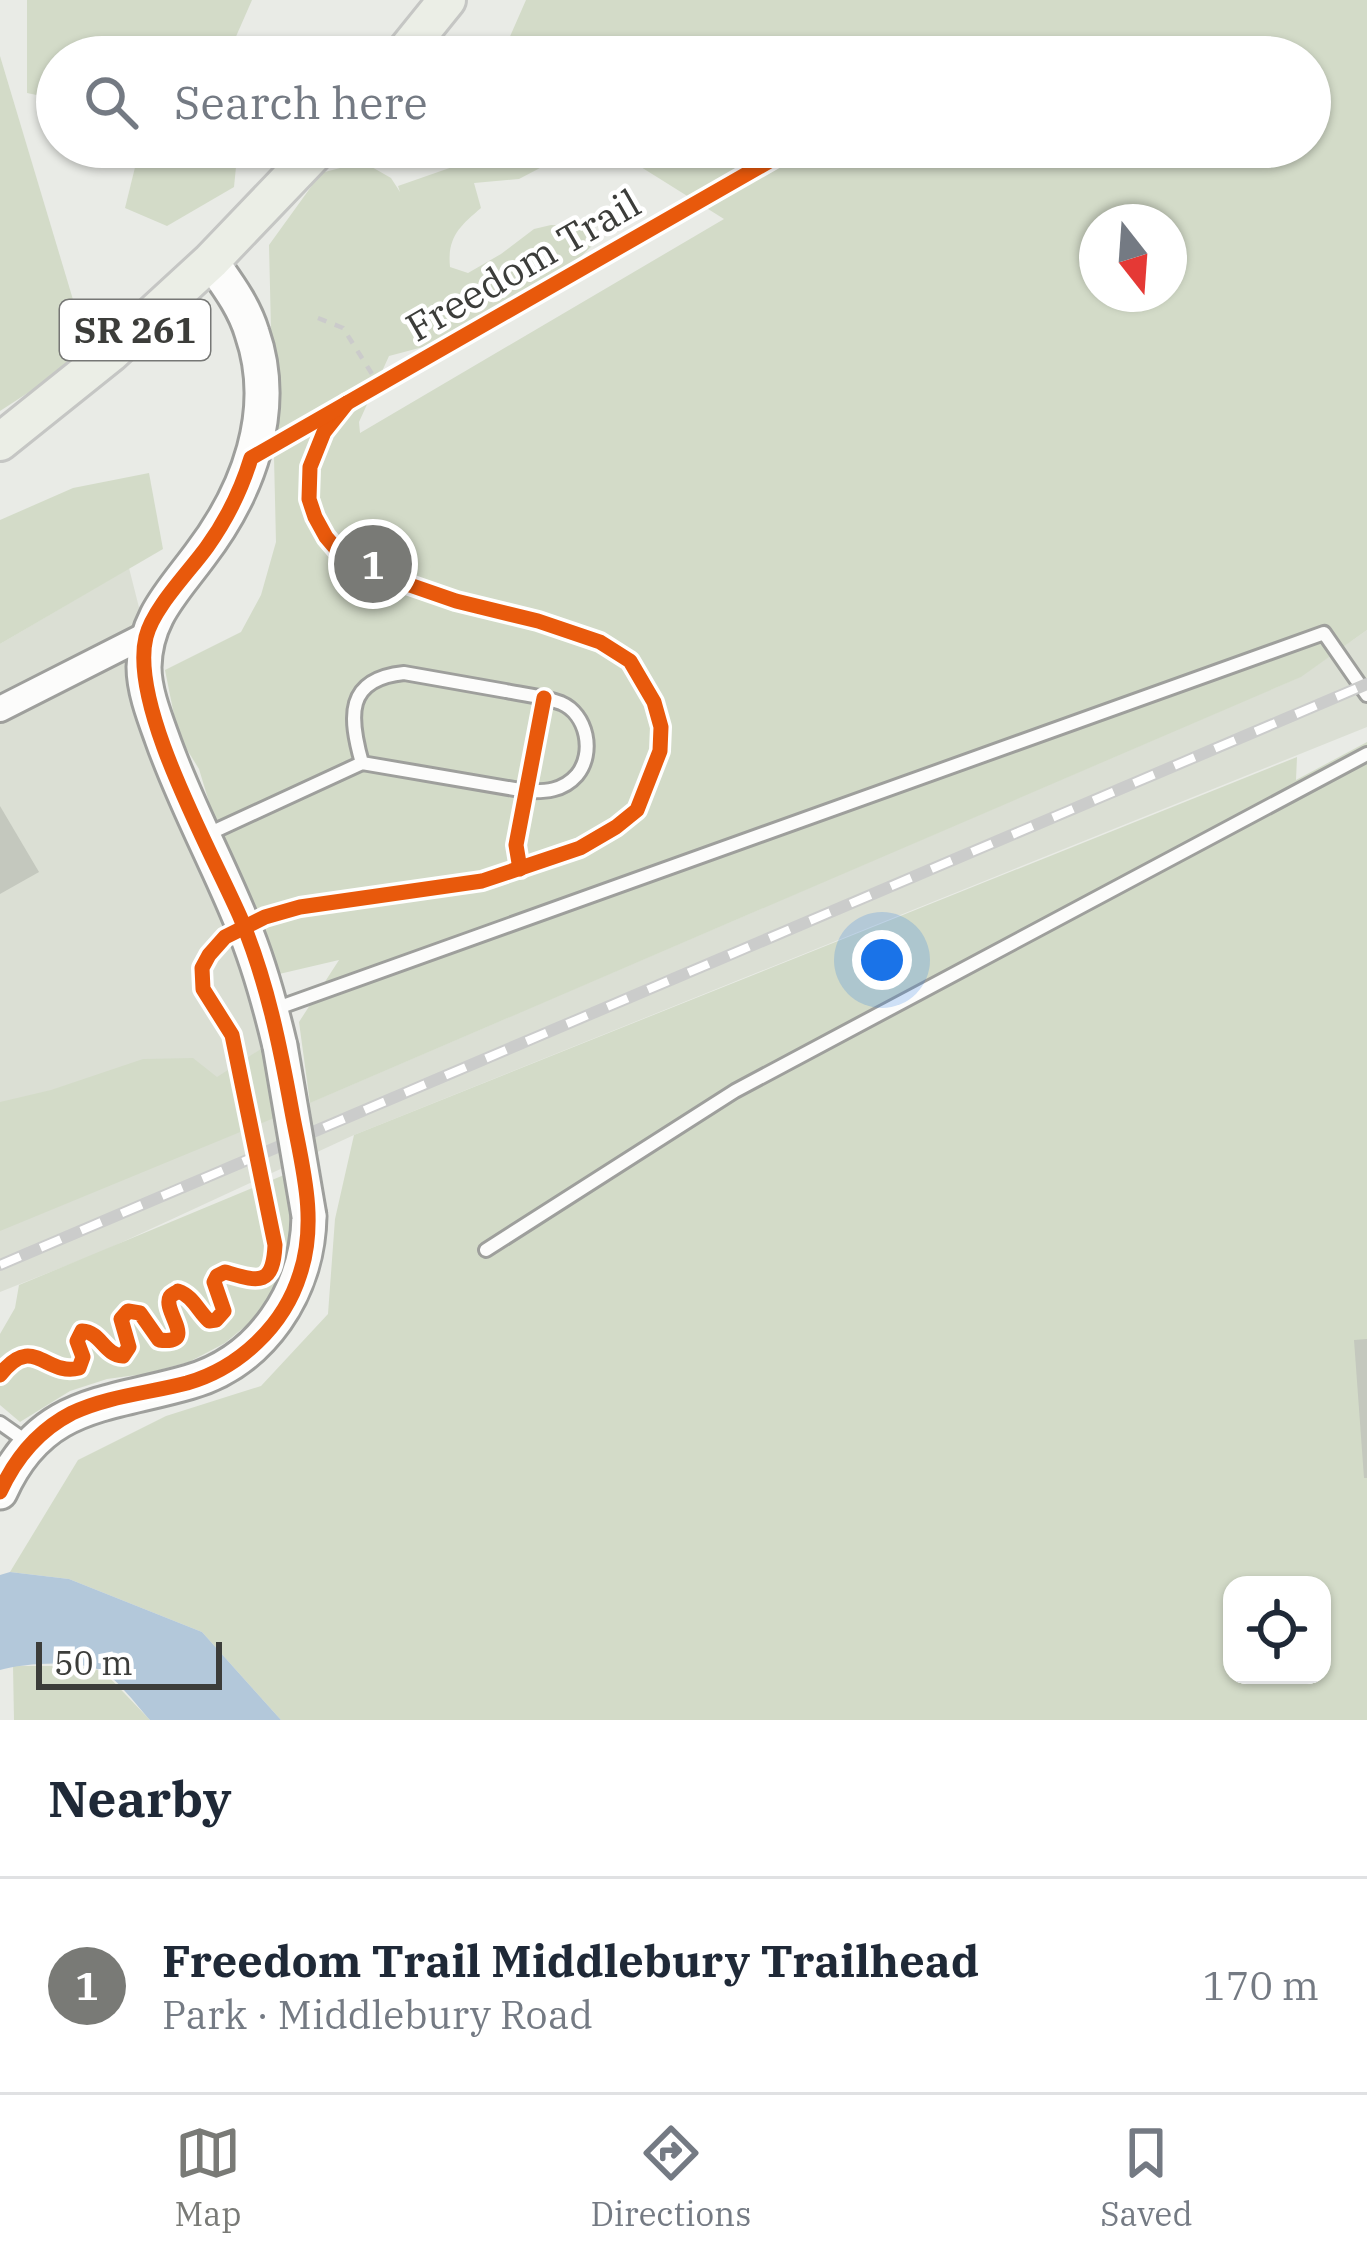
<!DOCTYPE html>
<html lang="en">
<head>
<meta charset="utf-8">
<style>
  body { margin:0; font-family:"IBM Plex Serif",serif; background:#f2f2f3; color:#1f2937 }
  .controls { position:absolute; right:36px; bottom:36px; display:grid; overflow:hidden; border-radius:24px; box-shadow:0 3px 9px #0004 }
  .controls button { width:108px; height:108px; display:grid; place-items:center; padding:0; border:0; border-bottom:3px solid #e0e1e3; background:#fff; color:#1f2937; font:60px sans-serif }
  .compass { position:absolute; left:1079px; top:204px; width:108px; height:108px; border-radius:50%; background:#fff; box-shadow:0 3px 9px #0004; rotate:163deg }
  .scale { position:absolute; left:36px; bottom:30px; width:186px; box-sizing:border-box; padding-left:12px; border:6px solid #3c3d3a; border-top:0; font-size:33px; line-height:42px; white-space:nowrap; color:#3c3d3a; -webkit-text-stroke:9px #fff; paint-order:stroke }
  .you { position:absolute; left:882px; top:960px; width:42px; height:42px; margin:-30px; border:9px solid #fff; border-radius:50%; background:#1a73e8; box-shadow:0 0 0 18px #1a73e833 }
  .badge { display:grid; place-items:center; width:78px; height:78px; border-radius:50%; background:#797a76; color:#fff; font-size:39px; font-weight:700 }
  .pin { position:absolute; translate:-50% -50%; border:6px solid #fff; box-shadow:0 3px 12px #0006 }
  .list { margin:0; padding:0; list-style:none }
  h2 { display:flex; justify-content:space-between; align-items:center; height:156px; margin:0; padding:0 48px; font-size:51px }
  h2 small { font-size:39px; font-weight:400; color:#747a83 }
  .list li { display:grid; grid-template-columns:78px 1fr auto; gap:36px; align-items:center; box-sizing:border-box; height:216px; padding:0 48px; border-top:3px solid #e0e1e3 }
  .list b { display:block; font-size:45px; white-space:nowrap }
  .list p { margin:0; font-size:39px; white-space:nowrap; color:#747a83 }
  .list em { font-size:39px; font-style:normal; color:#747a83 }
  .icon { flex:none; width:66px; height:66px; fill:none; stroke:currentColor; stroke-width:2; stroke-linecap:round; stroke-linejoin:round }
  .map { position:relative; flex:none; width:1367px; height:1720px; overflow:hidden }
  .search { position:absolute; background:#fff; box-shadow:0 3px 9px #0004; left:36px; right:36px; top:36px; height:132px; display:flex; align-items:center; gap:30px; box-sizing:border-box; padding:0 42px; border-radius:66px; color:#747a83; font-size:45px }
  .sheet { height:372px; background:#fff }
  nav { display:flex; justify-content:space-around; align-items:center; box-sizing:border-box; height:168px; border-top:3px solid #e0e1e3; background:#fff; font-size:33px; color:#747a83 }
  nav a { display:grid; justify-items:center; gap:6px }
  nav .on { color:#797a76 }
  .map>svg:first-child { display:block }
</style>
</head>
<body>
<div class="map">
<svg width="1367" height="1720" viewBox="0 0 1367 1720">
  <rect width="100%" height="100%" fill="#e9ebe6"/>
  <polygon fill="#dbdfd4" points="129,568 146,635 144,673 230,895 279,1116 1300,677 1367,630 1367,727 354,1135 103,1251 0,1292 0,644"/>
  <g fill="#d3dbc8" fill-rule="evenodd">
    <polygon points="27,0 252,0 227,57 57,57 57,96 51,98 27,93"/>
    <path d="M 526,0 L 1367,0 L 1367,630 L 1301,677 L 310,1103 L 299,1022 L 339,960 L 262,978 L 199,769 L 178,735 L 165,670 L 241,632 L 261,595 L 276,542 L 269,245 L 321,173 L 363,162 L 391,178 L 400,192 L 398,186 L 461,164 L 451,147 L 580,147 L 519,179 L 474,183 L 481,208 C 460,226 447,237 450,267 L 468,273 L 501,254 L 534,229 L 551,225 L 580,226 L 594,244 L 570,267 L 423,347 L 389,356 L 359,422 L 360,433 L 724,219 L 609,147 L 1310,147 L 1310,57 L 501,57 ZM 1097,222 L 1169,222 L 1169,294 L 1097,294 Z"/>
    <polygon points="0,56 89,353 0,411"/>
    <polygon points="140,147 238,147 234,187 167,226 125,208"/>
    <polygon points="149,473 163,549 0,644 0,520 73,488"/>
    <path d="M 1367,742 L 1367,1720 L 281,1720 L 202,1632 L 69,1579 L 10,1572 L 78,1460 L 166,1416 L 261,1386 L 328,1314 L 335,1219 L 354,1135 L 1297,757 L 1296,780 ZM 1232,1585 L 1322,1585 L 1322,1675 L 1232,1675 Z"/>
    <polygon points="264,1047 279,1116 0,1231 0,1102 51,1090 143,1059 193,1058 217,1077"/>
    <polygon points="284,1175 295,1225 284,1275 254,1319 225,1343 189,1362 144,1374 107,1379 70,1391 20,1422 0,1405 0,1334 15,1308 19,1285"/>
    <polygon points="13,1666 75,1666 103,1671 150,1720 14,1720"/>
  </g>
  <path fill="#b3c8da" d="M 10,1572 L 69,1579 L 202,1632 L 281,1720 L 150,1720 C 140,1709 116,1678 104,1672 C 82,1659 23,1663 0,1670 L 0,1575 Z"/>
  <g fill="#c4c8be">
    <polygon points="0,806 39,872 0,894"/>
    <polygon points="1367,1339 1367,1478 1364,1478 1354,1340"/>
  </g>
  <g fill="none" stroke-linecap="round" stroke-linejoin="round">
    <defs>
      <g id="lane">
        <path d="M 206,835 L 362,763 L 526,791 C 545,792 563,791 577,775 C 595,753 587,714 561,703 C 543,696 524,695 506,691 C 472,685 438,679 404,673 C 345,679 349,717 362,763"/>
        <polyline points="272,1010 1324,633 1367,695"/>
        <polyline points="486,1250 735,1091 1367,754"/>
        <polyline points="0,1423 30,1444"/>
      </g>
      <polyline id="street" points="0,709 146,635"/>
      <g id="secondary">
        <path d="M 211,261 C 227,284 244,306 252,333 C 279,411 248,492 200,555 C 172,593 145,618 144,667 C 144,690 154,716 162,738 C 184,801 217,861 242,923 C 259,963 270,1004 280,1046"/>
        <path d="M 0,1492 C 41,1401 106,1406 189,1382 C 262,1361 308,1291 309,1216"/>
      </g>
      <g id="primary">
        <polyline points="401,57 447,0"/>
        <polyline points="0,442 111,353 211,261 320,147"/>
      </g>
    </defs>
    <use href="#lane" stroke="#9e9f9c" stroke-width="18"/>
    <use href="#street" stroke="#9e9f9c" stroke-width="30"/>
    <use href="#secondary" stroke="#9e9f9c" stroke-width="39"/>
    <use href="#primary" stroke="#c5c6c4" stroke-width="42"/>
    <g stroke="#cbcbcb" stroke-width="4.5" stroke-dasharray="9 9" stroke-linecap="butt">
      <polyline points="318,318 343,328 379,385"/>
      <polyline points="529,775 540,716"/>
      <polyline points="520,869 516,845 522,810"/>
    </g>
    <use href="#lane" stroke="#fcfcfb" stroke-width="12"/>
    <use href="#street" stroke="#fcfcfb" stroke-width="24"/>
    <use href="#secondary" stroke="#fcfcfb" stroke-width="33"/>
    <use href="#primary" stroke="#ebeee6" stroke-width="36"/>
    <defs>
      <polyline id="rail" points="0,1265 1367,684"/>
    </defs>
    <use href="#rail" stroke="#cbcccb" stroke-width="12"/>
    <use href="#rail" stroke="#fff" stroke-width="8" stroke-dasharray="22" stroke-linecap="butt"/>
    <defs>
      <polyline id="secondary-bridge" points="280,1046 309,1216"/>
    </defs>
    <use href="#secondary-bridge" stroke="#9e9f9c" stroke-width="39" stroke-linecap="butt"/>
    <use href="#secondary-bridge" stroke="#fcfcfb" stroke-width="33"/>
    <defs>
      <g id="cycleway">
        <polyline points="520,869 516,845 544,698"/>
        <path d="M 0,1375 C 33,1332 46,1377 79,1368 L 83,1357 L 77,1341 L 82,1331 C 101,1332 104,1355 123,1356 L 129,1347 L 121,1319 L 128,1311 L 140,1313 L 159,1340 C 199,1345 162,1311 170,1297 C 172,1294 176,1293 178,1291 C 193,1296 198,1311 209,1321 L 216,1320 L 224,1311 L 214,1282 L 217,1276 L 225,1272 C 257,1281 273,1288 275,1245 L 232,1035 L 203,989 L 202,968 L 209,955 L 225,937 L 265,917 L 300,907 L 482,881 L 580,848 L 616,827 L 637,810 L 660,751 L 661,727 L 654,702 L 630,661 L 600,642 L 538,621 L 456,601 L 349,564 L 326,537 L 315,517 L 309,499 L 310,467 L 324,432 L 347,403"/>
        <path d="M 0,1492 C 15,1459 39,1430 72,1413 C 108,1396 149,1393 187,1383 C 239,1368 284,1326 300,1274 C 318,1220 302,1166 292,1112 C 280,1046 267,981 241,919 C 212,852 129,706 146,637 C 153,608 189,572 207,547 C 227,519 241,491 251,458 L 794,147"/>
      </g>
    </defs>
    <use href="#cycleway" stroke="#fff" stroke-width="22"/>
    <use href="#cycleway" stroke="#e8590c" stroke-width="15"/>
  </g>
  <g text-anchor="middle" stroke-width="9" stroke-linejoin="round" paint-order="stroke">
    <rect fill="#fff" stroke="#767775" stroke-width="3" x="60" y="300" width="150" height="60" rx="9"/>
    <g font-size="36" font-weight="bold" fill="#3c3d3a">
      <text x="135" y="343">SR 261</text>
    </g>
    <g font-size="39" fill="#3c3d3a" stroke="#fff">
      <text transform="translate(523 265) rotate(-30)" y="14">Freedom Trail</text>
    </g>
  </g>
</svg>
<div class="controls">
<button><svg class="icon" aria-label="locate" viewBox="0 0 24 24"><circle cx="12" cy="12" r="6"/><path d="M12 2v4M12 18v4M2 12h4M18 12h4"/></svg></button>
</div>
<svg class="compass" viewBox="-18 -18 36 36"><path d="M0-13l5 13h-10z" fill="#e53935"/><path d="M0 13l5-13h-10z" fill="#747a83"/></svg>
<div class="scale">50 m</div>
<div class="you"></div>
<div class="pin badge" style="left:373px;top:564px">1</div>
<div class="search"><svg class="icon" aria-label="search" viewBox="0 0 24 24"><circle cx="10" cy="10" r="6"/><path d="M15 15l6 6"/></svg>Search here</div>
</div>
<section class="sheet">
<h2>Nearby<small></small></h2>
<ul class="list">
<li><span class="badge">1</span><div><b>Freedom Trail Middlebury Trailhead</b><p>Park · Middlebury Road</p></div><em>170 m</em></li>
</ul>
</section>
<nav>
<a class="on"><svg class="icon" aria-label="map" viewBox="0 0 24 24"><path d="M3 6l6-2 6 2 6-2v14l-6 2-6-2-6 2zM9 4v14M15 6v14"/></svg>Map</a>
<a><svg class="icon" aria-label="directions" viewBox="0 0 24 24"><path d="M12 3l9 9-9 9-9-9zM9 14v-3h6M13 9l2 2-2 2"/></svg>Directions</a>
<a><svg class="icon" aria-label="saved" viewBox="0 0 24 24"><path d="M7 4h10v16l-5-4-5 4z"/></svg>Saved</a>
</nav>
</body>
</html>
